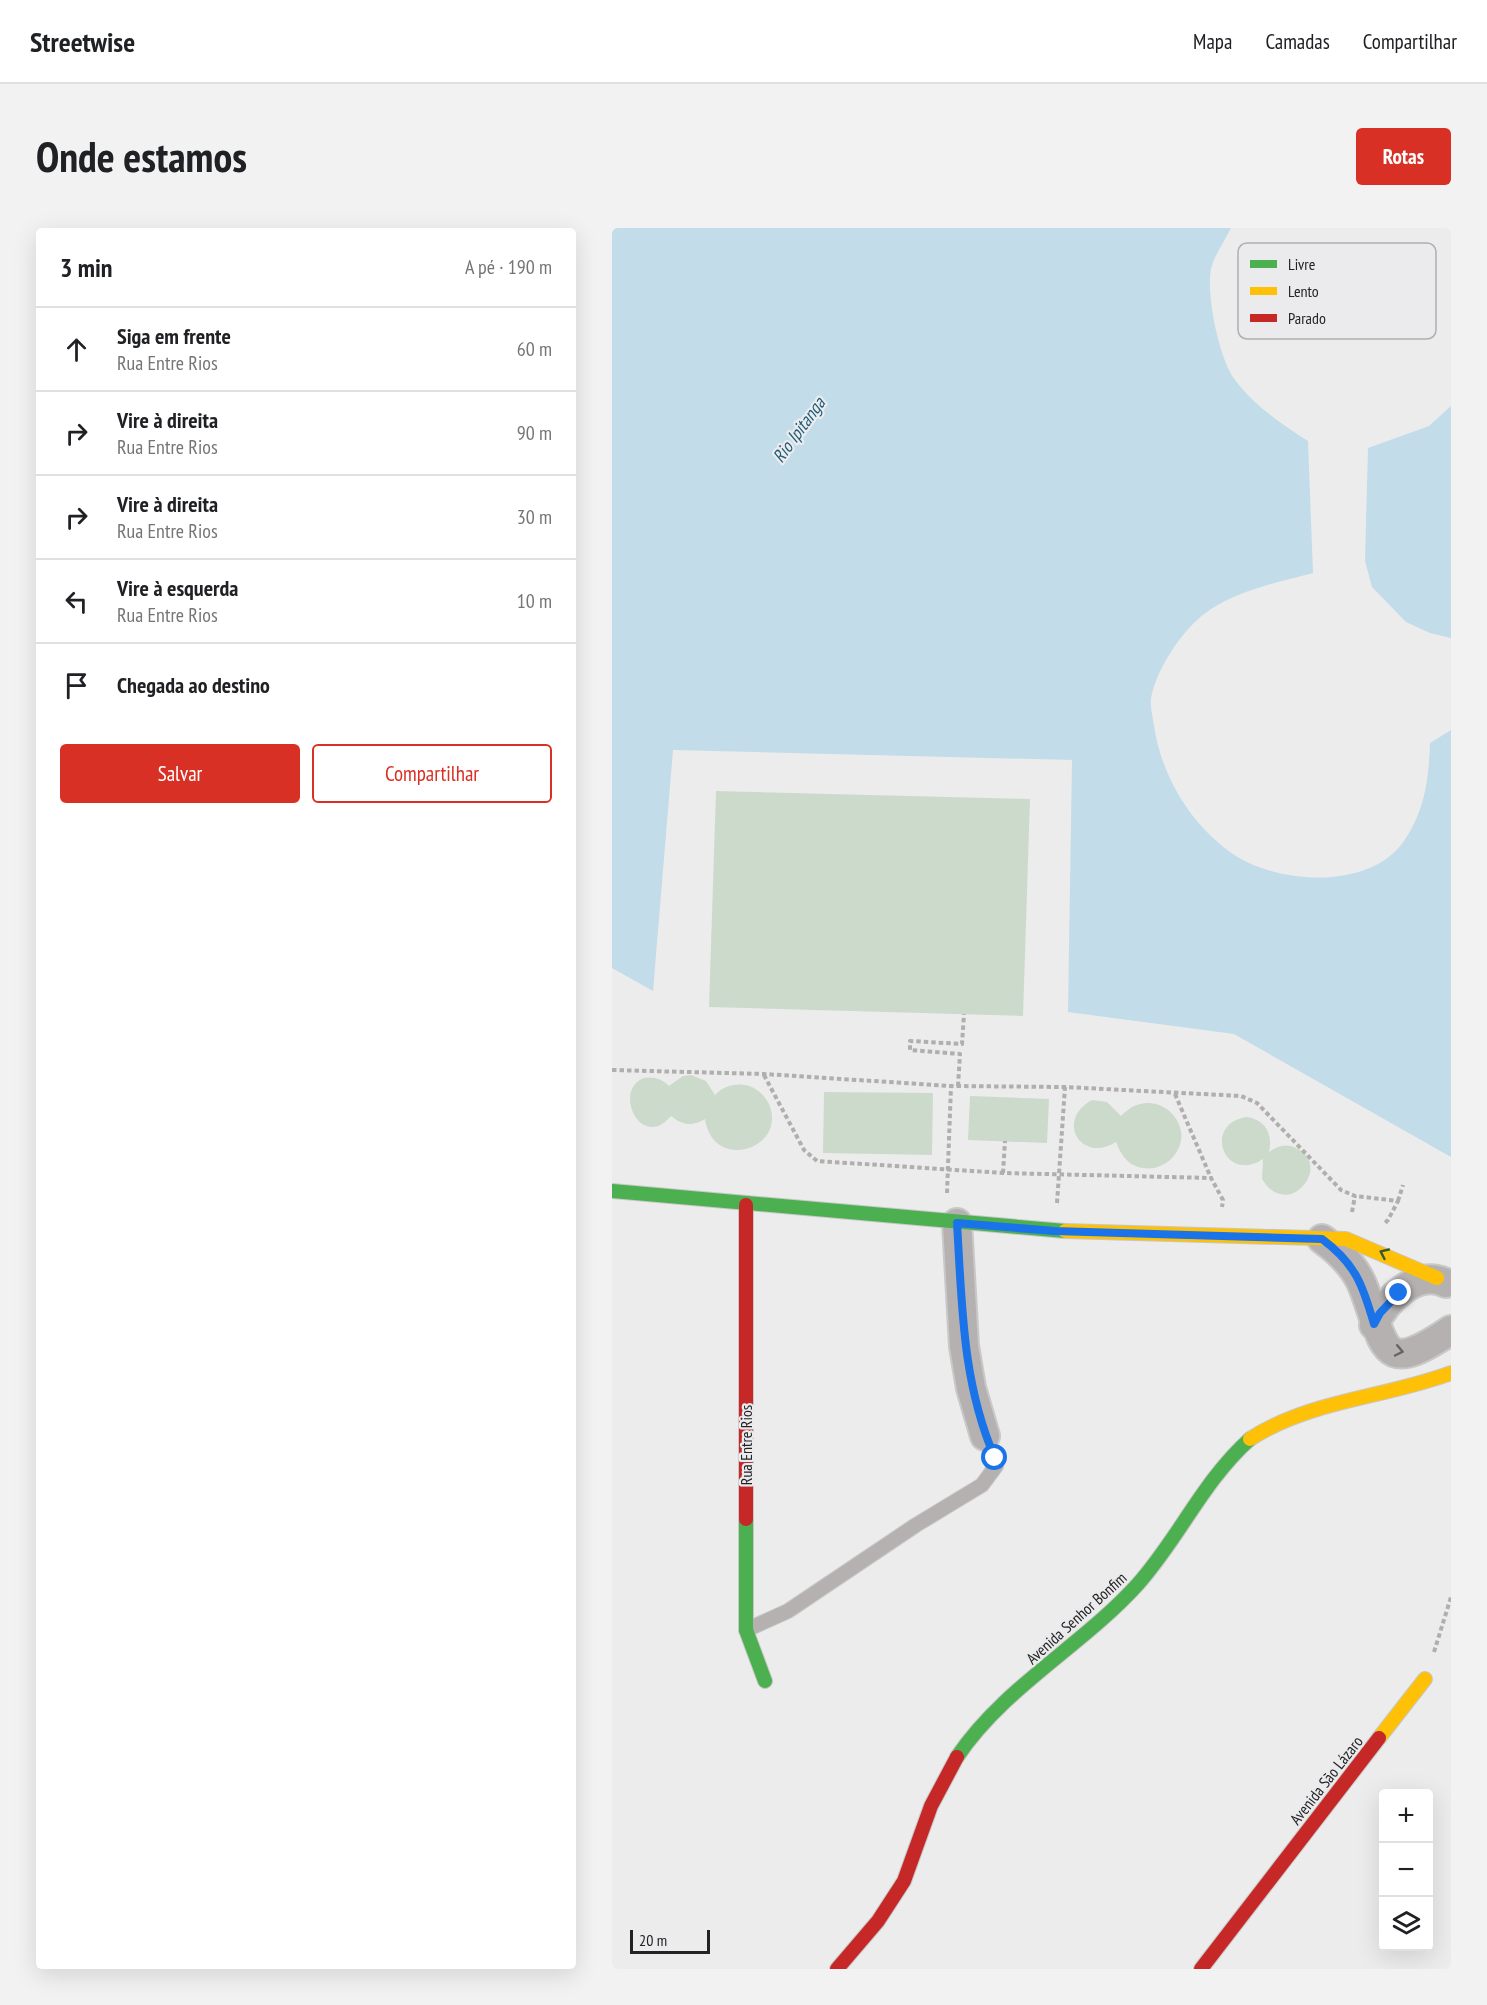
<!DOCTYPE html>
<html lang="pt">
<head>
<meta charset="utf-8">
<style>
  body { margin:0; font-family:"PT Sans Narrow",sans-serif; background:#f2f2f2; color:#202124 }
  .controls { position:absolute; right:18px; bottom:18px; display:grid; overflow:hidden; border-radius:6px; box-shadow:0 6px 24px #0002 }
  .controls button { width:54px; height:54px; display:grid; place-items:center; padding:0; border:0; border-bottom:2px solid #e0e0e0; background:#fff; color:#202124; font:30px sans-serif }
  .scale { position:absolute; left:18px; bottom:15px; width:80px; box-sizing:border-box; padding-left:6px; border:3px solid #232324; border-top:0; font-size:16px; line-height:21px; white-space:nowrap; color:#232324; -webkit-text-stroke:4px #ebebed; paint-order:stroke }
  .stop { position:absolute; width:18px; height:18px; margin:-14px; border:4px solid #1a73e8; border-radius:50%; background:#fff }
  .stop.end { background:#1a73e8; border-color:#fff; box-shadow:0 2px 6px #0008 }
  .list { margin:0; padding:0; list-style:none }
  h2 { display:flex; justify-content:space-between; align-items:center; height:78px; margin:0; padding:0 24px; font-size:26px }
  h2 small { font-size:20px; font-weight:400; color:#757577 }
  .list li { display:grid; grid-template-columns:39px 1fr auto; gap:18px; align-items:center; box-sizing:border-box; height:84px; padding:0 24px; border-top:2px solid #e0e0e0 }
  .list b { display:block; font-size:22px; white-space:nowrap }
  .list p { margin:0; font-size:20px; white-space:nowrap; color:#757577 }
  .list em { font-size:20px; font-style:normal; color:#757577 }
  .actions { display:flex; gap:12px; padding:18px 24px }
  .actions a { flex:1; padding:14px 0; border:2px solid #d93025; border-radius:6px; text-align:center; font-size:21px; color:#d93025 }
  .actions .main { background:#d93025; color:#fff }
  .icon { flex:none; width:33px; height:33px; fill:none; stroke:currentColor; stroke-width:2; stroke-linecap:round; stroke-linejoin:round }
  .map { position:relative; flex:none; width:839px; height:1741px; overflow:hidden; border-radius:6px }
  header { display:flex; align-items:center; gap:36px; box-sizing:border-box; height:84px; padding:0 30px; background:#fff; border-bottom:2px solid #e0e0e0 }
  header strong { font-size:28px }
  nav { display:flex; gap:33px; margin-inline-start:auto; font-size:21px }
  .intro { display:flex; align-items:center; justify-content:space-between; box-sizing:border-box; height:144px; padding:0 36px }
  h1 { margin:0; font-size:42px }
  .button { padding:15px 27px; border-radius:6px; background:#d93025; color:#fff; font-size:21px; font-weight:700 }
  main { display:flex; gap:36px; padding:0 36px }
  aside { flex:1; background:#fff; border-radius:6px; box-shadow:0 6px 24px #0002 }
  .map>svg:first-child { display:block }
</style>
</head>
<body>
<header>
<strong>Streetwise</strong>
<nav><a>Mapa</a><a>Camadas</a><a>Compartilhar</a></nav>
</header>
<div class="intro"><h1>Onde estamos</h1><a class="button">Rotas</a></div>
<main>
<aside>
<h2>3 min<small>A pé · 190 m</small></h2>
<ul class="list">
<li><svg class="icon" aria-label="ahead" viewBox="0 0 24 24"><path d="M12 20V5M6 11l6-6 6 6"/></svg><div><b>Siga em frente</b><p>Rua Entre Rios</p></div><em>60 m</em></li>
<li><svg class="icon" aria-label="right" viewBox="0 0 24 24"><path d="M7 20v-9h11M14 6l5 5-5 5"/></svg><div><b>Vire à direita</b><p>Rua Entre Rios</p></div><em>90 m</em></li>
<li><svg class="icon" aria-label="right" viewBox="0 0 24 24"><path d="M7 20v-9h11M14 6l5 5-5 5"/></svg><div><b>Vire à direita</b><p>Rua Entre Rios</p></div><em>30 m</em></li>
<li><svg class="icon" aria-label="left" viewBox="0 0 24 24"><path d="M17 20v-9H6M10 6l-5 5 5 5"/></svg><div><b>Vire à esquerda</b><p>Rua Entre Rios</p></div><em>10 m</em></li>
<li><svg class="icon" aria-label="arrive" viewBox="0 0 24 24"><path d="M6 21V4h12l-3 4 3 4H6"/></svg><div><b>Chegada ao destino</b></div></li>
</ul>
<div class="actions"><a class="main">Salvar</a><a>Compartilhar</a></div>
</aside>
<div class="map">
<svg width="839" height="1741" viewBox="0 0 839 1741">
  <rect width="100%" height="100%" fill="#ececec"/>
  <g fill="#ccdacc">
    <polygon points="104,563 418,571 411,788 97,779"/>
    <path d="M 79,847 L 94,853 L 103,867 C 111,858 125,854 137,858 C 146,861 153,868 157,876 C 176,921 101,945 93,891 C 80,899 70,897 59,888 C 29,924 0,862 32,850 C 41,848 51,851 57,858 L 71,848 Z"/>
    <polygon points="212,864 321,865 320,927 211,925"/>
    <polygon points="358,868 437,871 435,915 356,912"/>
    <path d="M 480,872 L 495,874 L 509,888 C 543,851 592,901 558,932 C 551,938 541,942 532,940 C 517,939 509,927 504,914 C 469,936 443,892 480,872 Z"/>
    <path d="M 635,889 C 654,892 661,906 657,924 C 665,918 674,915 684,920 C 722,937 676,994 650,951 L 651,931 C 612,957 590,895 635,889 Z"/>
  </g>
  <g fill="#c2dce9">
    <path d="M 0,0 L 619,0 C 613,12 602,28 599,41 C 594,67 607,131 623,152 C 643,178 669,196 696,213 L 701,345 C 660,356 611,365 581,396 C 563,414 543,446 539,471 C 538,479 541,490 542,498 C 550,550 580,599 624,628 C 670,657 762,662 794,610 C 813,581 817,549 818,515 L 839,502 L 839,929 L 622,806 L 456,784 L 460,532 L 61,522 L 41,763 L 0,740 Z"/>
    <polygon points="839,178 839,410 818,405 794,394 760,359 753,333 756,220 817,198"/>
  </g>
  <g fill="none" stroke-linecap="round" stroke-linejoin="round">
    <defs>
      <polyline id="lane" points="134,1402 176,1383 304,1297 370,1257 384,1238 373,1208"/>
      <g id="street">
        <polyline points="345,995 352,1118 359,1160 373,1208"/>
        <path d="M 710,1011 C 728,1024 744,1039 752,1061 C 774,1121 770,1149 839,1102"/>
        <path d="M 762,1097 C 774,1072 805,1040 834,1055"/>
      </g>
      <g id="fast">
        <polyline points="0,963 453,1003"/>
        <polyline points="134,1291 134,1402 153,1453"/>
        <path d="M 345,1529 C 392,1459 470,1418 526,1356 C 567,1310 591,1253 638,1211"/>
      </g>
      <g id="slow">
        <polyline points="453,1003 734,1011 825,1050"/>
        <path d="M 638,1211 C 698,1172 772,1170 839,1145"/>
        <polyline points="767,1510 813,1451"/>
      </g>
      <g id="jam">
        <polyline points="134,977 134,1291"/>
        <polyline points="225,1741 266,1693 292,1653 319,1578 345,1529"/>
        <polyline points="589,1741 767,1510"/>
      </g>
    </defs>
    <use href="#lane" stroke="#c8c8c8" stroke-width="16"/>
    <use href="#street" stroke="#c8c8c8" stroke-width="32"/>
    <use href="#fast" stroke="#c8c8c8" stroke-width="16"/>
    <use href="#slow" stroke="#c8c8c8" stroke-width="16"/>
    <use href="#jam" stroke="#c8c8c8" stroke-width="16"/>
    <g stroke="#b0afad" stroke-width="4" stroke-dasharray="4.5 3" stroke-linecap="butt">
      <polyline points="0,842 152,846 339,858 453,859 629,868 645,875 729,962 743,968 786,973 776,992 772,996"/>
      <polyline points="152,847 192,922 205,933 391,945 599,950 611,972 610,979"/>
      <polyline points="346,858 348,826 298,822 298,813 350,816 352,786"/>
      <polyline points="563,866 599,950"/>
      <polyline points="391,945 393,913"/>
      <polyline points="335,965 339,858"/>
      <polyline points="786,973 791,957"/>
      <polyline points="445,975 453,859"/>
      <polyline points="740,984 743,968"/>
      <polyline points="822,1424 839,1369"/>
    </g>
    <use href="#lane" stroke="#b5b1b0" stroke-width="14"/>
    <use href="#street" stroke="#b5b1b0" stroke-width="28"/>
    <use href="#fast" stroke="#4caf50" stroke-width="14"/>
    <use href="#slow" stroke="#ffc107" stroke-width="14"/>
    <use href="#jam" stroke="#c62828" stroke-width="14"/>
  </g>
  <defs><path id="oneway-chevron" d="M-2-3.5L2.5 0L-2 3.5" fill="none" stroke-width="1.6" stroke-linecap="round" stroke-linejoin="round" transform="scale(1.5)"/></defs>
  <use stroke="#335b36" href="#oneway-chevron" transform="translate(772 1025) rotate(-155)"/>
  <use stroke="#656363" href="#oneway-chevron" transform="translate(787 1123) rotate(12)"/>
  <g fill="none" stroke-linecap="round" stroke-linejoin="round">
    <path stroke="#1a73e8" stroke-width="8" d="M 383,1230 C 350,1155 350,1075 345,995 L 442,1003 L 710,1011 C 744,1036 751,1058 762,1096 L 768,1085 L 787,1065"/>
  </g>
  <g text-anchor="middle" stroke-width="4.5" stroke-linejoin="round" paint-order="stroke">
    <g font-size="16" fill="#232324" stroke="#ebebed">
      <text transform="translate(134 1217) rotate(-90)" y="6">Rua Entre Rios</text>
      <text transform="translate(464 1390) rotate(-42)" y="6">Avenida Senhor Bonfim</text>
      <text transform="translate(714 1552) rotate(-52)" y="6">Avenida São Lázaro</text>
    </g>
    <g font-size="18" font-style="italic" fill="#1c5c78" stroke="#ebebed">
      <text transform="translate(187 202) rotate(-54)" y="6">Rio Ipitanga</text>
    </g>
  </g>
  <rect x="626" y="15" width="198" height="96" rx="9" fill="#ebebed" stroke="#afafb1" stroke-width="1.5"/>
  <rect x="638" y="32" width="27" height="8" fill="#4caf50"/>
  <rect x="638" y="59" width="27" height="8" fill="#ffc107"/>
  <rect x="638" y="86" width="27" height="8" fill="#c62828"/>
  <g font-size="16" fill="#232324">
    <text x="676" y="42">Livre</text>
    <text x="676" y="69">Lento</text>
    <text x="676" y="96">Parado</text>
  </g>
</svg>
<div class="controls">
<button>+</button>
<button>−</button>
<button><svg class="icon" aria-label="layers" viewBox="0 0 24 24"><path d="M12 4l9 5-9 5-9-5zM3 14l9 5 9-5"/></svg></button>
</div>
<div class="scale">20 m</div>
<div class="stop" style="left:383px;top:1230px"></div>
<div class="stop end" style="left:787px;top:1065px"></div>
</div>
</main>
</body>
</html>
